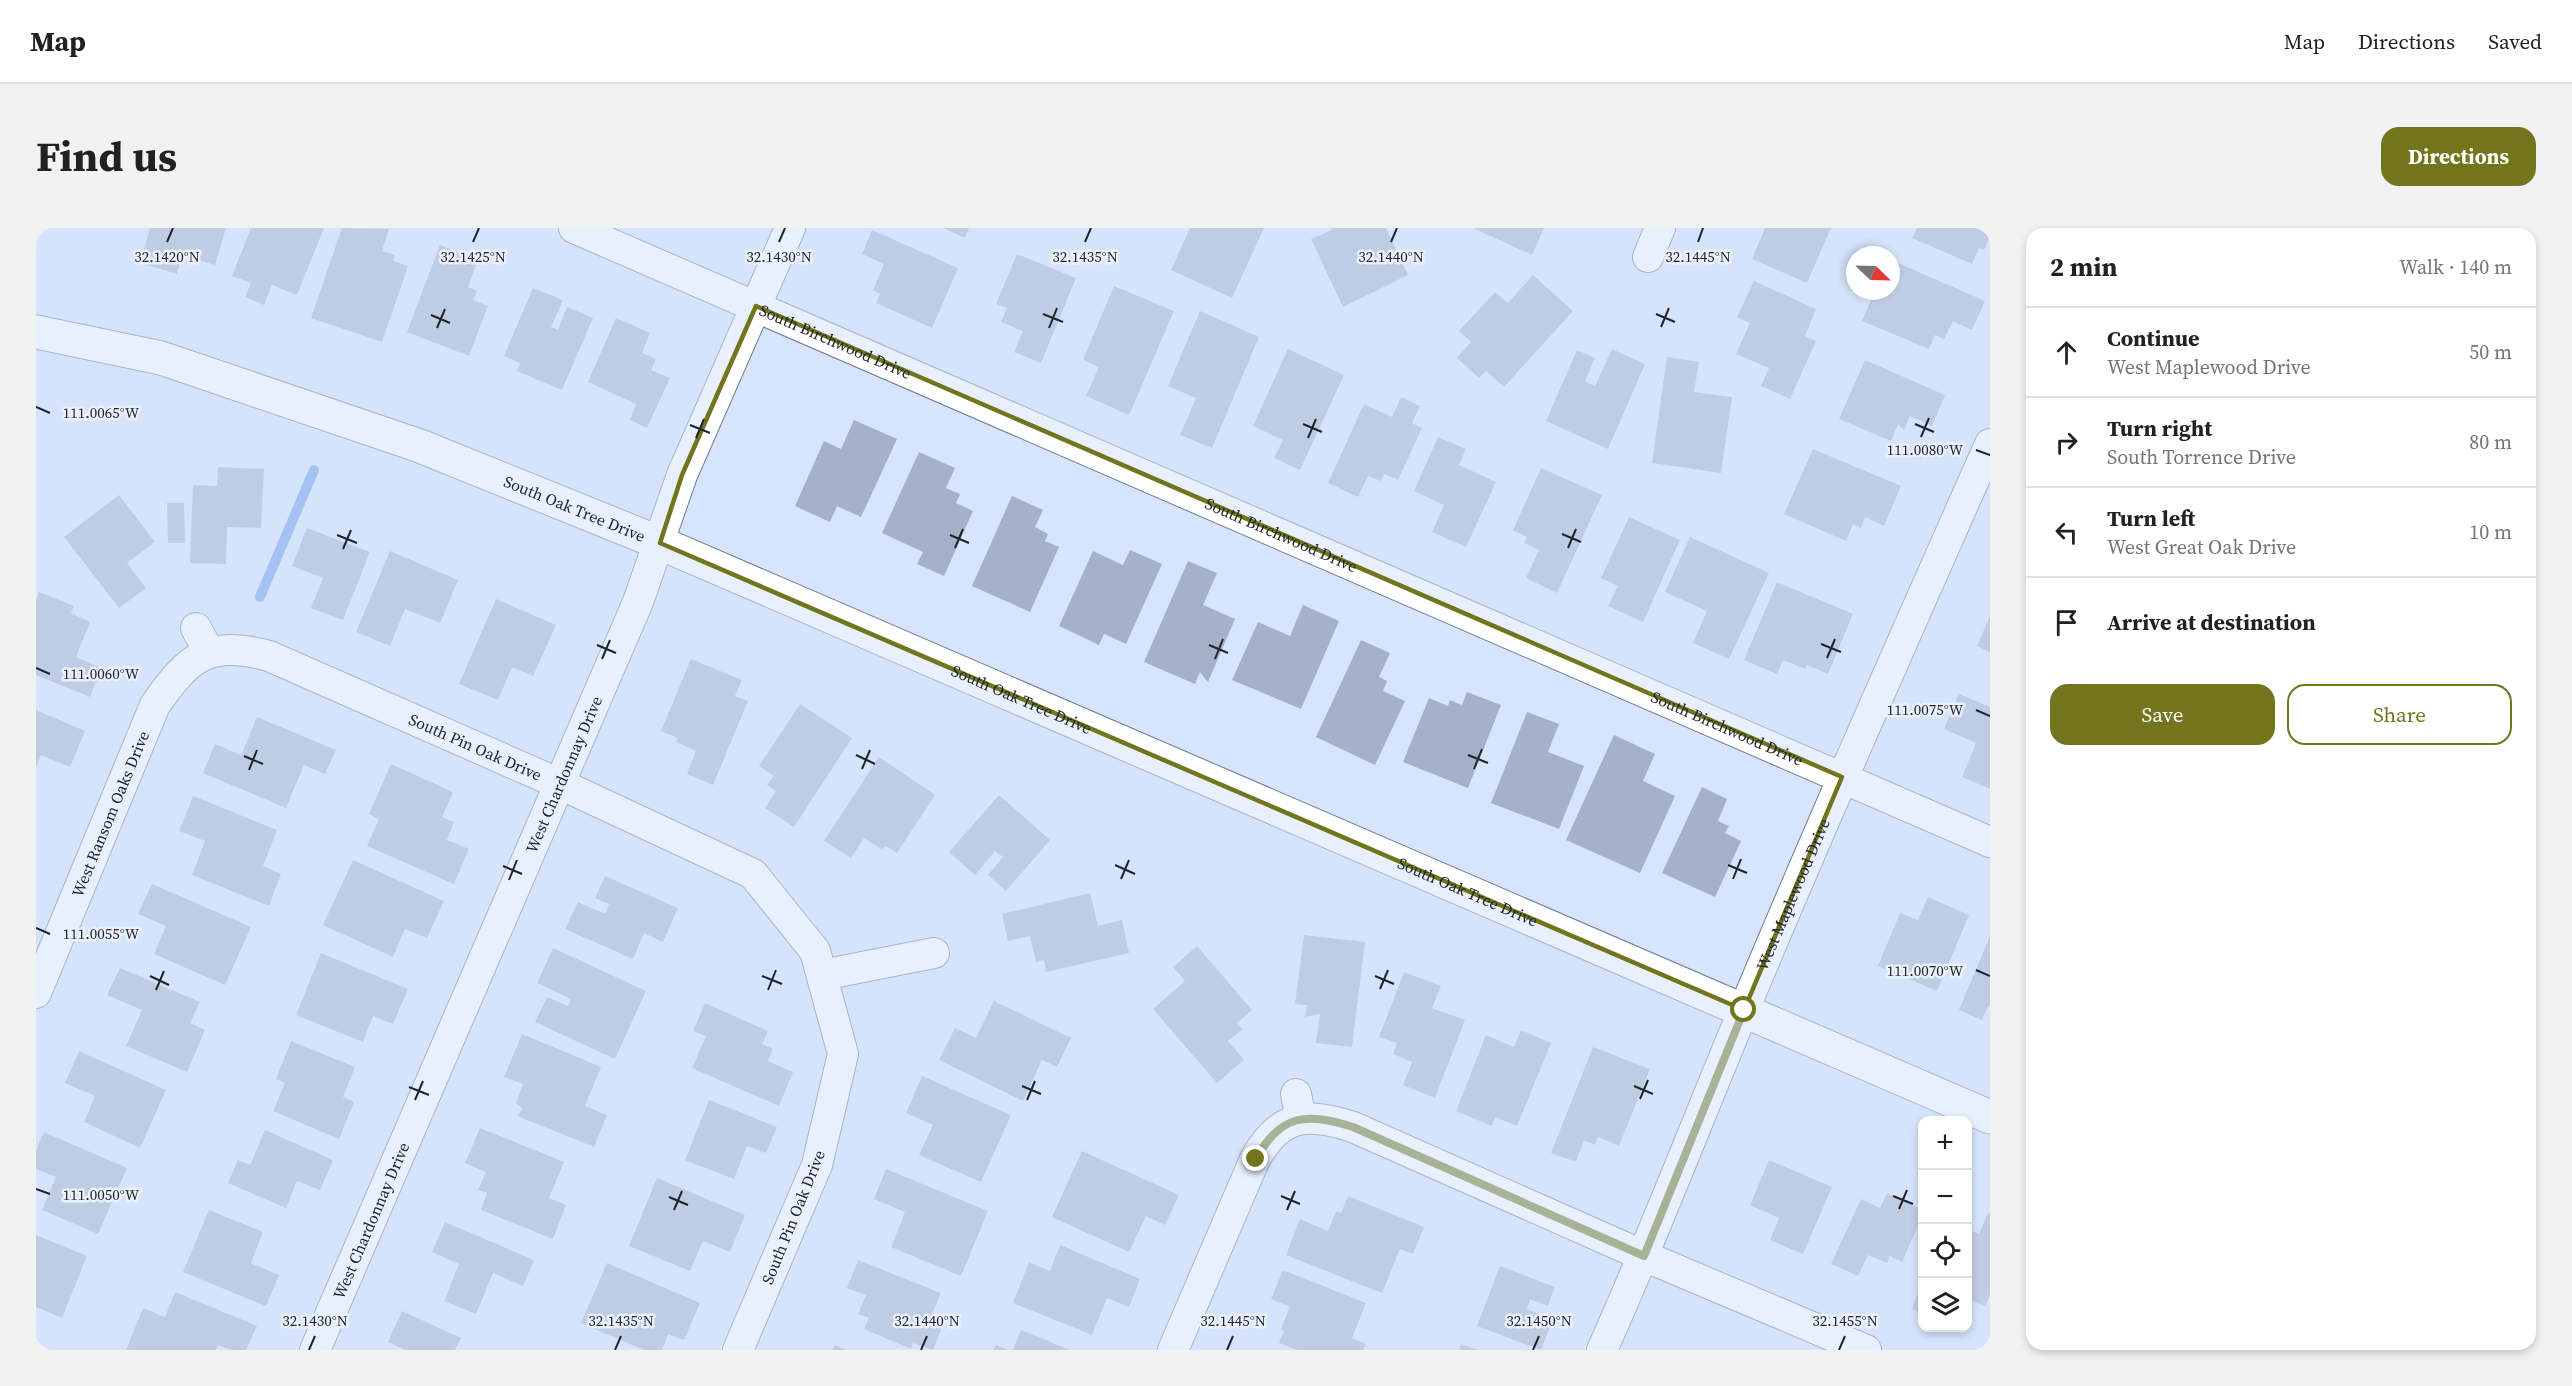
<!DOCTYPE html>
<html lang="en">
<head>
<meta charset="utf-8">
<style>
  body { margin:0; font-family:"Source Serif 4",serif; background:#f2f2f2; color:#202124 }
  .controls { position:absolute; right:18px; bottom:18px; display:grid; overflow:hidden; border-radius:12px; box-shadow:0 3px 9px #0003 }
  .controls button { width:54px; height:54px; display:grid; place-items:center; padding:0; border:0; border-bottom:2px solid #e0e0e0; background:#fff; color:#202124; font:30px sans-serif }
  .compass { position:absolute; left:1810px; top:18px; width:54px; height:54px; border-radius:50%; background:#fff; box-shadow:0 3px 9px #0003; rotate:113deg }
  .stop { position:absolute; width:18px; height:18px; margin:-14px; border:4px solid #72751c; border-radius:50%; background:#fff }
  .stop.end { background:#72751c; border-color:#fff; box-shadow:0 2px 6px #0008 }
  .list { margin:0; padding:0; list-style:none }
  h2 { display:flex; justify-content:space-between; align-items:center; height:78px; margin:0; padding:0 24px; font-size:26px }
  h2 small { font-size:20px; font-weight:400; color:#757577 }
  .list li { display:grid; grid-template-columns:39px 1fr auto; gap:18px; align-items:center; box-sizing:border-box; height:90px; padding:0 24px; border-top:2px solid #e0e0e0 }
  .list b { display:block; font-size:22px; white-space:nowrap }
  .list p { margin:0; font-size:20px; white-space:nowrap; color:#757577 }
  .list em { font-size:20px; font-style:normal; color:#757577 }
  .actions { display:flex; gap:12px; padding:18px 24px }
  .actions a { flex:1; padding:14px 0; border:2px solid #72751c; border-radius:18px; text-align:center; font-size:21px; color:#72751c }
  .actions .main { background:#72751c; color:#fff }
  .icon { flex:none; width:33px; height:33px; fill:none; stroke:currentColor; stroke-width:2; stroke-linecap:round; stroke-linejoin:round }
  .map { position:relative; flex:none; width:1954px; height:1122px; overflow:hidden; border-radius:18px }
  header { display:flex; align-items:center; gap:36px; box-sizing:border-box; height:84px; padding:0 30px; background:#fff; border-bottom:2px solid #e0e0e0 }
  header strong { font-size:28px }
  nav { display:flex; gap:33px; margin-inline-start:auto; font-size:21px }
  .intro { display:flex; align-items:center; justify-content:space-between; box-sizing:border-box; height:144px; padding:0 36px }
  h1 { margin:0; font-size:42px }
  .button { padding:15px 27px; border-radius:18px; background:#72751c; color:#fff; font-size:21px; font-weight:700 }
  main { display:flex; gap:36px; padding:0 36px }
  aside { flex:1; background:#fff; border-radius:18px; box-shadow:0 3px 9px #0003 }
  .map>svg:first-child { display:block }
</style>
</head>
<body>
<header>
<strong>Map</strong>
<nav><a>Map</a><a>Directions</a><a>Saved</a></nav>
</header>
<div class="intro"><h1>Find us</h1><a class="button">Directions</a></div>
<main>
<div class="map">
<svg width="1954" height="1122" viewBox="0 0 1954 1122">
  <rect width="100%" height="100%" fill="#d6e4fc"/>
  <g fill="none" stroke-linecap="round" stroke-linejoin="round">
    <polyline stroke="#6e9aea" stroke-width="10" points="224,369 278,242"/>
  </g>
  <g fill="#a4b1c8">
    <polygon points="114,0 190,0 179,37 146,27 141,46 104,35"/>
    <polygon points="215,0 288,0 261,67 236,57 228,77 209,69 215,55 196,48"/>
    <polygon points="306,0 353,1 346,23 359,27 357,33 372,38 346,114 275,90"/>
    <polygon points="907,0 933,0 929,10"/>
    <polygon points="1154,0 1228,0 1196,70 1135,42"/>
    <polygon points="1295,0 1350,0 1372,47 1307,79 1275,11 1296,2"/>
    <polygon points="1437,0 1508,0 1496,27"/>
    <polygon points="1729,0 1795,0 1771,55 1716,31"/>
    <polygon points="1881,0 1954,0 1954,8 1948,22 1943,20 1936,36 1876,10"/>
    <polygon points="836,2 922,40 896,100 840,75 844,66 837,62 848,36 826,26"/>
    <polygon points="404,17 442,32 432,59 441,63 437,72 452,78 433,128 371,104"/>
    <polygon points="981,26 1040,50 1005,135 978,124 987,103 965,94 971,80 960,76"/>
    <polygon points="1855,32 1949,73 1936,102 1917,93 1908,111 1899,107 1893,121 1826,93 1839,63 1855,63"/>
    <polygon points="1497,47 1537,83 1468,159 1450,143 1443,150 1421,130 1435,114 1423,103 1459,64 1472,75"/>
    <polygon points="1718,53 1780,81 1769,108 1780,113 1754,171 1725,158 1733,140 1700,126 1714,95 1701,89"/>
    <polygon points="1078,58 1138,83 1093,187 1050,168 1063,139 1047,132"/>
    <polygon points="497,60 527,72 515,99 522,102 531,79 557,90 526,162 481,143 484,135 468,128"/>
    <polygon points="1164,83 1223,109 1176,220 1144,207 1160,170 1132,158"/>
    <polygon points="580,90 614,105 606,125 620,131 615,142 634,150 611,200 594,192 600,176 552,154"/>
    <polygon points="1252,121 1308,147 1264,242 1238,230 1247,212 1217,198"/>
    <polygon points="1576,121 1609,136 1572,221 1510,193 1541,122 1559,130 1549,153 1559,158"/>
    <polygon points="1631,129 1663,134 1658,164 1696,169 1685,245 1616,235"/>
    <polygon points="1829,132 1909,167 1896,198 1874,188 1868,202 1862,196 1855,213 1803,191"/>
    <polygon points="1365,169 1384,178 1376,195 1386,200 1362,252 1348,246 1345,253 1332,248 1322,269 1292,255 1328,176 1356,189"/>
    <polygon points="818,192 861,211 825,289 801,278 794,294 759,278 788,213 805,221"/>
    <polygon points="1402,209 1430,221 1423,237 1460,254 1430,319 1396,304 1408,277 1378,263"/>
    <polygon points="1777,221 1865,258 1848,298 1829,289 1825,300 1817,296 1810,313 1748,286"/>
    <polygon points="883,224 919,240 910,260 924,266 920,275 937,283 908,348 881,336 887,324 846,305"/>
    <polygon points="182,239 228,241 225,300 191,299 190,336 154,335 157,257 181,258"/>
    <polygon points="1505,240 1566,267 1521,365 1490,350 1503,322 1488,315 1491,309 1477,302"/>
    <polygon points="83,267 119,314 91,335 110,360 83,380 28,309"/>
    <polygon points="976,268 1007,282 999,299 1012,306 1009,313 1023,319 994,384 936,358"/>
    <polygon points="131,275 148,275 149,315 132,315"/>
    <polygon points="1593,289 1644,312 1607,394 1572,378 1582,358 1565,350"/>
    <polygon points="271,300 334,324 307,392 275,380 287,350 256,338"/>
    <polygon points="1654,309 1733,345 1693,431 1657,415 1671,383 1629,364"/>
    <polygon points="1094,322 1126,336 1090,416 1068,406 1063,417 1023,398 1057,323 1087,337"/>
    <polygon points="354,323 422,352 404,395 369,381 354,418 320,404"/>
    <polygon points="1152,333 1181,345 1167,377 1199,391 1172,454 1164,444 1159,456 1108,434"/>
    <polygon points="1741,354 1817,386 1792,446 1771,437 1769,441 1747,432 1741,446 1708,432"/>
    <polygon points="3,364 38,378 35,385 54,394 40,429 65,440 54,469 0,447 0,372"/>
    <polygon points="460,371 520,397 497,448 476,439 462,472 423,456"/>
    <polygon points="1267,377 1303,393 1265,481 1196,452 1222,394 1254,408"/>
    <polygon points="1954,388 1954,424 1941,418"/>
    <polygon points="1325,412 1354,425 1343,449 1351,453 1347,463 1369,473 1339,537 1280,509"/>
    <polygon points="655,431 706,452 699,468 712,473 677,557 651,546 660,523 640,514 642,510 625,503"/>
    <polygon points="1431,464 1465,477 1432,560 1367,534 1393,470 1412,478 1414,472 1426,477"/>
    <polygon points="1923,466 1954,479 1954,561 1926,549 1940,515 1908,501"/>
    <polygon points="764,476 816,510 758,599 729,580 740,563 731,557 738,548 723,538"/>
    <polygon points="0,482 49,503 34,539 5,527 0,539"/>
    <polygon points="1491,484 1523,496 1512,524 1548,538 1523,601 1455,575"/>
    <polygon points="221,489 300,522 289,546 268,537 250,580 167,545 179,516 205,527"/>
    <polygon points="1578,507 1619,526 1607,553 1639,568 1604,645 1530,612"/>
    <polygon points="843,529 899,567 861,625 850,618 845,621 828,610 815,630 788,613"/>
    <polygon points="355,536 417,564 406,589 418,594 411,612 433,621 418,656 331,618 343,591 333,586"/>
    <polygon points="1666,559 1691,571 1682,593 1693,598 1689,605 1705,613 1679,669 1626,645"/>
    <polygon points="963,567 1014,612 970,663 952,647 967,629 959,623 939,647 913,624"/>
    <polygon points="157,568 241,602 227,638 245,646 233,678 156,647 169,613 143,603"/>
    <polygon points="317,632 408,673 391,710 369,701 357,729 287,697"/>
    <polygon points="569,648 642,680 627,714 608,705 597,731 529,701 542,674 569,686 573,676 559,670"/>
    <polygon points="116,656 215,699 189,757 118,726 130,698 102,686"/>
    <polygon points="1054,665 1062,698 1086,692 1093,725 1010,744 1008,732 1000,734 994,708 972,713 966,686"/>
    <polygon points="1892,669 1933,687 1901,763 1842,738 1864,685 1882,692"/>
    <polygon points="1268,707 1329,714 1316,819 1280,815 1284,786 1269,789 1271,777 1259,776"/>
    <polygon points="1954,708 1954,779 1952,778 1946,792 1923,782"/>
    <polygon points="1161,718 1216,782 1201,795 1207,801 1192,813 1208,832 1181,855 1117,781 1149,753 1137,739"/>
    <polygon points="517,720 610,763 579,831 499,794 511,769 532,778 535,771 501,755"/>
    <polygon points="285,725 372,761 357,796 337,788 327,814 260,787"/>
    <polygon points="84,740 164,774 154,795 169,802 151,844 90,818 106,782 71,767"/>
    <polygon points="1368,744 1405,758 1396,780 1429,792 1399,870 1367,857 1376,834 1357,826 1361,815 1343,809"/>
    <polygon points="958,773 1035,810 1021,839 1006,832 987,873 903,832 919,800 940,810"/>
    <polygon points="669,775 732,803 726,816 737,821 732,833 757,844 743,878 656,840 670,808 657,803"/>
    <polygon points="1485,802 1515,815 1481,898 1459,889 1456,898 1420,883 1450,807 1478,819"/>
    <polygon points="486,806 565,839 549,878 571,887 558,919 481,888 487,881 480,875 487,856 468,849"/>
    <polygon points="255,813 319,839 307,869 318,874 303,911 237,883 249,855 240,851"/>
    <polygon points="1557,819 1614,841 1583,918 1562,909 1559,917 1548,912 1540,934 1515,925"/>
    <polygon points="43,823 130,862 104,920 48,894 59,868 29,855"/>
    <polygon points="886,848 975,887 945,954 883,927 897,897 870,885"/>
    <polygon points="673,872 741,899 730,925 711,918 698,951 649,932"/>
    <polygon points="444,900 528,934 513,970 530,977 517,1011 445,982 451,965 442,962 450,944 429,935"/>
    <polygon points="229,902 297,932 284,962 261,953 250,980 192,955 202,932 214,937"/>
    <polygon points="8,904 91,940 62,1006 6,982 20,949 0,941 0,923"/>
    <polygon points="1046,923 1143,967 1129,997 1110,988 1093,1024 1016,989"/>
    <polygon points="1733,932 1796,959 1767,1026 1734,1012 1743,990 1714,977"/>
    <polygon points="850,941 952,983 925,1048 855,1019 869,984 838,971"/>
    <polygon points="621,950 709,987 694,1024 667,1013 654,1043 593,1018"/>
    <polygon points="1851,965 1886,982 1886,989 1866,1034 1854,1028 1851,1035 1832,1027 1822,1048 1795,1036 1825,971 1844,980"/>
    <polygon points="1312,968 1388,999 1377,1026 1364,1021 1346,1065 1250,1027 1264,991 1292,1003 1300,983 1305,985"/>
    <polygon points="173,982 227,1004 215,1035 243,1047 230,1078 147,1044"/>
    <polygon points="1952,985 1954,986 1954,1067 1949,1078 1932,1071 1932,1001 1943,1006"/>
    <polygon points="409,994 498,1032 487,1058 457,1045 440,1086 408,1073 423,1036 396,1024"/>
    <polygon points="0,1007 51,1028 26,1090 0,1079"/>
    <polygon points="1024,1017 1104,1051 1093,1079 1071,1070 1056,1107 977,1075 993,1034 1014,1043"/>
    <polygon points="822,1032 905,1065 896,1086 909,1092 897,1122 877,1115 875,1121 828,1101 833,1090 822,1086 830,1067 811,1060"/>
    <polygon points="571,1035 664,1075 648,1112 632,1106 626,1122 608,1122 545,1095"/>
    <polygon points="1464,1038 1519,1059 1512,1078 1494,1071 1491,1081 1517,1091 1505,1122 1441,1098"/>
    <polygon points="1247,1042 1330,1075 1316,1110 1330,1116 1327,1122 1261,1122 1243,1115 1248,1103 1245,1101 1254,1079 1235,1071"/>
    <polygon points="1886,1055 1886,1086 1876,1081"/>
    <polygon points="139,1064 221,1098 210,1122 196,1122 182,1117 180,1122 90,1122 107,1080 129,1089"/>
    <polygon points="366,1083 425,1110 419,1122 369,1122 352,1114"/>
    <polygon points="985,1102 1034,1122 977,1122"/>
    <polygon points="1425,1116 1442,1122 1423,1122"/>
    <polygon points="799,1117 811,1122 796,1122"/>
    <polygon points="960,1117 972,1122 957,1122"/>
  </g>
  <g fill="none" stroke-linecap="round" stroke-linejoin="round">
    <defs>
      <g id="street">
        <path id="s1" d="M 538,0 L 1954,614"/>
        <polyline points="1612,29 1624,0"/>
        <polyline points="160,400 173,424"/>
        <polyline points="786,747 898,725"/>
        <path id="s2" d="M 0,765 L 119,477 C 153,428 173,412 233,428 L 524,556 L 717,646 L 779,723 L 807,826 L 781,937 L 702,1122"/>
        <polyline points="1260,866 1265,891"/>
        <path id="s3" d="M 279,1122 L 602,374 L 646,247 L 754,0"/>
        <path d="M 1137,1122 L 1219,931 C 1244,886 1271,884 1317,899 L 1608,1028 L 1830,1122"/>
        <path id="s4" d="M 1566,1122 C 1617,1009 1661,893 1709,779 C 1788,590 1871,403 1954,216"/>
      </g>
      <g id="secondary">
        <path id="s5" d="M 0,104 L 125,130 L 384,218 L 624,315 L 1954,889"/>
      </g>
    </defs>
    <use href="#street" stroke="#6f7c91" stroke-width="32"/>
    <use href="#secondary" stroke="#6f7c91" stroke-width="35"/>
    <use href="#street" stroke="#fff" stroke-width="30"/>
    <use href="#secondary" stroke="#fff" stroke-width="33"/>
  </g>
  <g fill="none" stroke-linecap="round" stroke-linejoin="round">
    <path stroke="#72751c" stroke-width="8" d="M 1220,931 C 1244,886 1271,884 1317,899 L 1608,1028 L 1708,782"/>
  </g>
  <path d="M0 0H1954V1122H0ZM 720,78 L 1806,549 L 1708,782 L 624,315 L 646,247 Z" fill="#d6e4fc" fill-opacity=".55" fill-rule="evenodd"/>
  <path fill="none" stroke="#72751c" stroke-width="4.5" stroke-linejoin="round" d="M 720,78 L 1806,549 L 1708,782 L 624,315 L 646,247 Z"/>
  <path fill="none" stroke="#1f242d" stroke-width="2" d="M 131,14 L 137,0M 437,14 L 443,0M 743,14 L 749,0M 1049,14 L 1055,0M 1355,14 L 1361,0M 1662,14 L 1667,0M 1007,86 L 1027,94M 1620,86 L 1639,94M 395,87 L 414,95M 1625,99 L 1633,80M 401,100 L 409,81M 1013,100 L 1021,80M 0,179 L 14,185M 1267,196 L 1286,204M 1879,196 L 1898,204M 654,197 L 674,205M 1885,209 L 1893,190M 660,210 L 668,191M 1272,210 L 1280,191M 1940,222 L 1954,227M 1526,306 L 1545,314M 301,307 L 321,315M 914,307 L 933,315M 919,320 L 927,301M 1532,320 L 1540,301M 307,321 L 315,302M 1785,416 L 1805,424M 561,417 L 580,425M 1173,417 L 1192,425M 1791,430 L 1799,411M 566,431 L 574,412M 1179,431 L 1187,411M 0,440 L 14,446M 1940,482 L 1954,488M 820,527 L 839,536M 1432,527 L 1452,535M 208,528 L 227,536M 826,541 L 834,522M 1438,541 L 1446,521M 213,542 L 221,522M 1079,637 L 1099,646M 1692,637 L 1711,645M 467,638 L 486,646M 1085,651 L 1093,632M 1697,651 L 1705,631M 473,652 L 481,632M 0,700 L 14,706M 1940,742 L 1954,748M 114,748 L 133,757M 726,748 L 746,756M 1339,748 L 1358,756M 1344,761 L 1352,742M 120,762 L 128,743M 732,762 L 740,742M 986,858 L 1005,866M 1598,858 L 1617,866M 373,859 L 393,867M 1604,871 L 1612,852M 379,872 L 387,853M 991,872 L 999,853M 0,961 L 14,966M 1245,968 L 1264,976M 1857,968 L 1877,976M 633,969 L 652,977M 1863,981 L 1871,962M 638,982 L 646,963M 1251,982 L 1259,963M 273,1122 L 279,1108M 579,1122 L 585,1108M 885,1122 L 891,1108M 1191,1122 L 1197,1108M 1497,1122 L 1503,1108M 1803,1122 L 1809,1108"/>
  <g text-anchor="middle" stroke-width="5" stroke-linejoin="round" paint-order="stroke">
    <g font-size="16" fill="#1f242d" stroke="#ebf1fa">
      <text dy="6" stroke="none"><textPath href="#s1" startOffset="285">South Birchwood Drive</textPath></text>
      <text dy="6" stroke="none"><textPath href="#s5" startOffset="568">South Oak Tree Drive</textPath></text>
      <text dy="6" stroke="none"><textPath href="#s1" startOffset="771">South Birchwood Drive</textPath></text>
      <text dy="6" stroke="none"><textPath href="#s5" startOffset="1054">South Oak Tree Drive</textPath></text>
      <text dy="6" stroke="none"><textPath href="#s1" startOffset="1257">South Birchwood Drive</textPath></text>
      <text dy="6" stroke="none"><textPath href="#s2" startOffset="674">South Pin Oak Drive</textPath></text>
      <text dy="6" stroke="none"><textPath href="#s3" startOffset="627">West Chardonnay Drive</textPath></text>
      <text dy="6" stroke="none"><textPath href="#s2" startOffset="194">West Ransom Oaks Drive</textPath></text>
      <text dy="6" stroke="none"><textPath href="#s5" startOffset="1540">South Oak Tree Drive</textPath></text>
      <text dy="6" stroke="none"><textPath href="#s4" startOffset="494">West Maplewood Drive</textPath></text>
      <text transform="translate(757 989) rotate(-68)" y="6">South Pin Oak Drive</text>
      <text dy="6" stroke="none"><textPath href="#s3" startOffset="141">West Chardonnay Drive</textPath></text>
    </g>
  </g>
  <g font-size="15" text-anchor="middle" fill="#1f242d" stroke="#ebf1fa" stroke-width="5" stroke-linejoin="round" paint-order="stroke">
    <text x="131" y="34">32.1420°N</text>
    <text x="437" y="34">32.1425°N</text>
    <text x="743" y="34">32.1430°N</text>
    <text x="1049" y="34">32.1435°N</text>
    <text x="1355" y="34">32.1440°N</text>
    <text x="1662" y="34">32.1445°N</text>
    <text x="65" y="190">111.0065°W</text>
    <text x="1889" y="227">111.0080°W</text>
    <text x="65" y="451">111.0060°W</text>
    <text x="1889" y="487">111.0075°W</text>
    <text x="65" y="711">111.0055°W</text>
    <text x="1889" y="748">111.0070°W</text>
    <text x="65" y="972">111.0050°W</text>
    <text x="279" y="1098">32.1430°N</text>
    <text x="585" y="1098">32.1435°N</text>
    <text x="891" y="1098">32.1440°N</text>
    <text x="1197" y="1098">32.1445°N</text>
    <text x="1503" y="1098">32.1450°N</text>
    <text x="1809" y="1098">32.1455°N</text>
  </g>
</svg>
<div class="controls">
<button>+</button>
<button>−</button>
<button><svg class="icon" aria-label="locate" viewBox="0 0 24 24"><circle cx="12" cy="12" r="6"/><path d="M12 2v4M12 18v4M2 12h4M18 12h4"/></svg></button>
<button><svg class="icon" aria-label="layers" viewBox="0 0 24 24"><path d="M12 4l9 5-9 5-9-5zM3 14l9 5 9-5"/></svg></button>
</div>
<svg class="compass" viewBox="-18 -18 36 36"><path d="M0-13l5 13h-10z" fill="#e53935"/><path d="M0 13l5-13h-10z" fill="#757577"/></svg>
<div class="stop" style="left:1708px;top:782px"></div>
<div class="stop end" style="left:1220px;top:931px"></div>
</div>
<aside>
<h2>2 min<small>Walk · 140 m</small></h2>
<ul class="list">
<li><svg class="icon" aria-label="ahead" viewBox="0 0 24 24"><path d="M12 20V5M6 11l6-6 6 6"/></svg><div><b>Continue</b><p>West Maplewood Drive</p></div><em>50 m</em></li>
<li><svg class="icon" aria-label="right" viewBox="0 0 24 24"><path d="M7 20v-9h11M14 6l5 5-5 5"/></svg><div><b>Turn right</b><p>South Torrence Drive</p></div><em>80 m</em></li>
<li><svg class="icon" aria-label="left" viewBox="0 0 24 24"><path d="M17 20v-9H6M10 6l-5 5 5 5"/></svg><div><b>Turn left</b><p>West Great Oak Drive</p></div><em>10 m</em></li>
<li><svg class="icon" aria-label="arrive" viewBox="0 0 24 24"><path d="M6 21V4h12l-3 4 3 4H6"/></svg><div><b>Arrive at destination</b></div></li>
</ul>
<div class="actions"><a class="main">Save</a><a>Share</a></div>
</aside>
</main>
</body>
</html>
